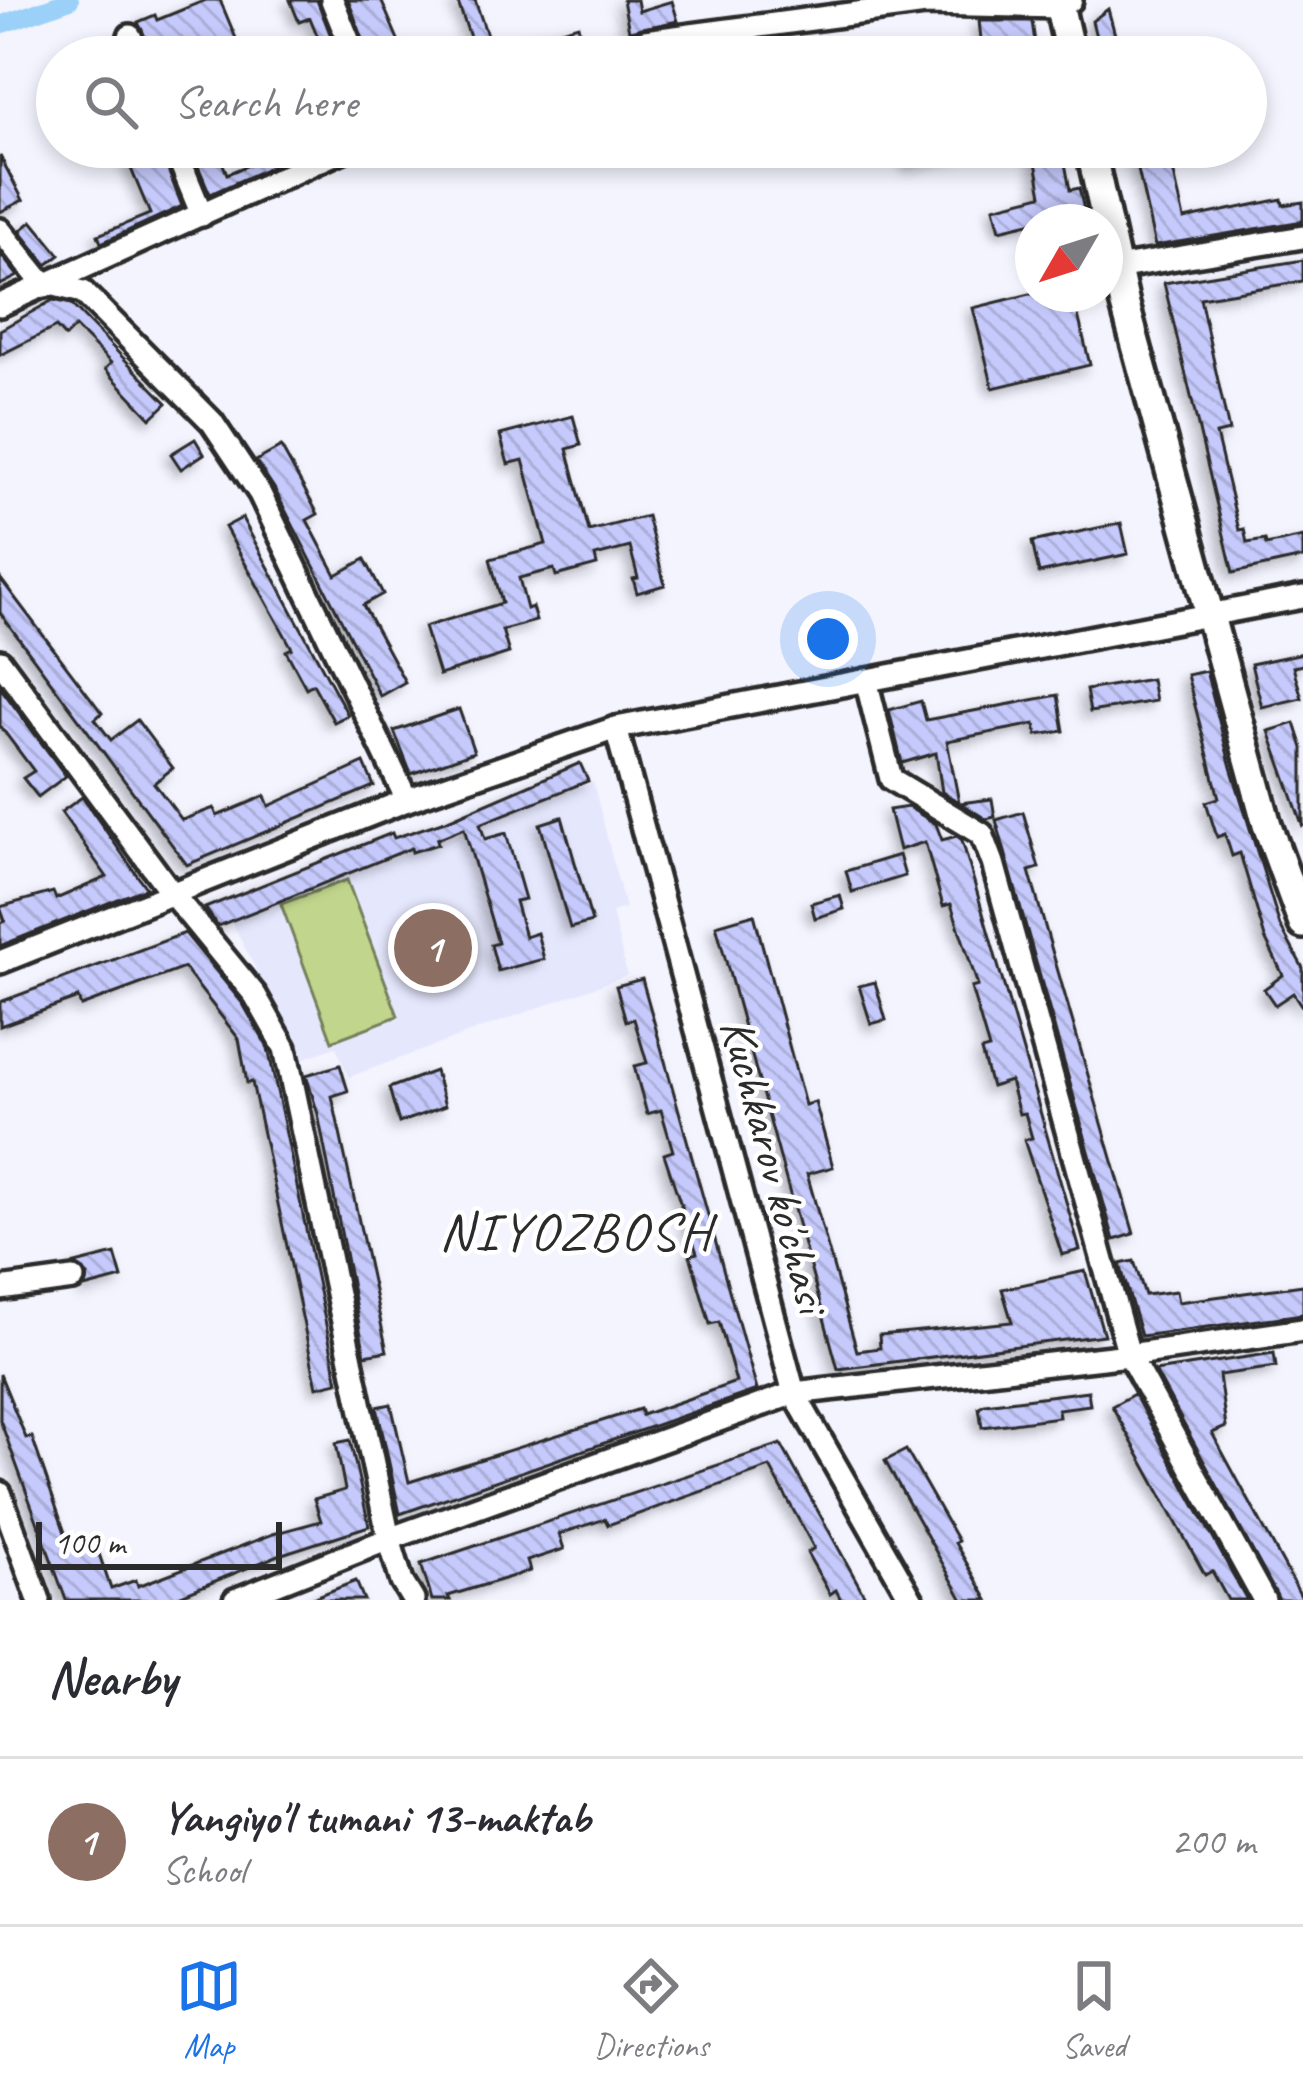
<!DOCTYPE html>
<html lang="en">
<head>
<meta charset="utf-8">
<style>
  body { margin:0; font-family:Caveat,sans-serif; background:#f2f2f3; color:#2b2b33 }
  .compass { position:absolute; left:1015px; top:204px; width:108px; height:108px; border-radius:50%; background:#fff; box-shadow:0 6px 18px #0003; rotate:231deg }
  .scale { position:absolute; left:36px; bottom:30px; width:246px; box-sizing:border-box; padding-left:12px; border:6px solid #2b2b2b; border-top:0; font-size:33px; line-height:42px; white-space:nowrap; color:#2b2b2b; -webkit-text-stroke:9px #fff; paint-order:stroke }
  .you { position:absolute; left:828px; top:639px; width:42px; height:42px; margin:-30px; border:9px solid #fff; border-radius:50%; background:#1a73e8; box-shadow:0 0 0 18px #1a73e833 }
  .badge { display:grid; place-items:center; width:78px; height:78px; border-radius:50%; background:#1a73e8; color:#fff; font-size:39px; font-weight:700 }
  .pin { position:absolute; translate:-50% -50%; border:6px solid #fff; box-shadow:0 3px 12px #0006 }
  .list { margin:0; padding:0; list-style:none }
  h2 { display:flex; justify-content:space-between; align-items:center; height:156px; margin:0; padding:0 48px; font-size:51px }
  h2 small { font-size:39px; font-weight:400; color:#7c7c81 }
  .list li { display:grid; grid-template-columns:78px 1fr auto; gap:36px; align-items:center; box-sizing:border-box; height:168px; padding:0 48px; border-top:3px solid #e1e1e2 }
  .list b { display:block; font-size:45px; white-space:nowrap }
  .list p { margin:0; font-size:39px; white-space:nowrap; color:#7c7c81 }
  .list em { font-size:39px; font-style:normal; color:#7c7c81 }
  .icon { flex:none; width:66px; height:66px; fill:none; stroke:currentColor; stroke-width:2; stroke-linecap:round; stroke-linejoin:round }
  .map { position:relative; flex:none; width:1303px; height:1600px; overflow:hidden }
  .search { position:absolute; background:#fff; box-shadow:0 6px 18px #0003; left:36px; right:36px; top:36px; height:132px; display:flex; align-items:center; gap:30px; box-sizing:border-box; padding:0 42px; border-radius:66px; color:#7c7c81; font-size:45px }
  .sheet { height:324px; background:#fff }
  nav { display:flex; justify-content:space-around; align-items:center; box-sizing:border-box; height:168px; border-top:3px solid #e1e1e2; background:#fff; font-size:33px; color:#7c7c81 }
  nav a { display:grid; justify-items:center; gap:6px }
  nav .on { color:#1a73e8 }
  .map>svg:first-child { display:block }
</style>
</head>
<body>
<div class="map">
<svg width="1303" height="1600" viewBox="0 0 1303 1600">
  <defs>
    <pattern id="building-back-hatch" width="6" height="6" patternUnits="userSpaceOnUse" patternTransform="scale(3)"><rect width="6" height="6" fill="#c5c9fb"/><path d="M-1 5l2 2M0 0l6 6M5-1l2 2" fill="none" stroke="#a9add7"/></pattern>
    <filter id="shadow"><feDropShadow dx="-5.5" dy="5.5" stdDeviation="6" flood-color="#0004"/></filter>
  </defs>
  <rect width="100%" height="100%" fill="#f3f4fe"/>
  <filter id="ink" filterUnits="userSpaceOnUse"><feTurbulence type="fractalNoise" baseFrequency=".00833" numOctaves="2"/><feDisplacementMap in="SourceGraphic" scale="24" xChannelSelector="R" yChannelSelector="G"/><feConvolveMatrix kernelMatrix="1 2 1 2 8 2 1 2 1" color-interpolation-filters="sRGB"/></filter>
  <g filter="url(#ink)">
    <polygon fill="#e5e7fd" points="593,782 625,908 612,912 627,975 349,1077 336,1047 301,1059 231,920"/>
    <polygon fill="#c1d68c" stroke="#76805c" stroke-width="3" points="347,880 398,1016 332,1041 281,904"/>
    <g fill="none" stroke-linecap="round" stroke-linejoin="round">
      <polyline stroke="#9bd0f9" stroke-width="18" points="0,25 70,0"/>
    </g>
    <g fill="url(#building-back-hatch)" stroke="#2b2b2b" stroke-width="3" filter="url(#shadow)">
      <polygon points="206,0 220,0 240,48 219,57 213,43 179,57 153,57 138,22 155,15 157,20"/>
      <polygon points="290,0 317,0 339,57 326,57 310,18 299,22"/>
      <polygon points="348,0 381,0 399,42 392,45 398,57 370,57"/>
      <polygon points="457,0 475,0 492,50 578,25 584,48 551,57 477,57"/>
      <polygon points="623,0 637,0 639,11 672,1 678,21 629,31"/>
      <polygon points="1108,9 1121,57 1101,57 1092,21"/>
      <polygon points="979,21 1032,21 1037,57 983,57"/>
      <polygon points="115,37 122,57 69,57"/>
      <polygon points="135,147 159,147 182,206 101,243 98,235 150,214 127,159 138,155"/>
      <polygon points="190,147 216,147 227,174 289,148 292,157 210,194"/>
      <polygon points="905,147 961,147 961,152 909,165"/>
      <polygon points="1062,147 1070,190 1079,188 1084,210 1000,230 994,207 1042,195 1034,151"/>
      <polygon points="1133,147 1162,147 1166,167 1172,165 1184,219 1282,199 1283,205 1303,202 1303,221 1155,246"/>
      <polygon points="0,156 23,200 0,212"/>
      <polygon points="32,221 60,255 47,265 20,231"/>
      <polygon points="0,254 18,276 0,285"/>
      <polygon points="1303,260 1303,281 1200,298 1229,431 1216,434 1239,530 1244,529 1247,543 1265,540 1266,545 1303,537 1303,558 1233,573 1164,283"/>
      <polygon points="1030,294 1073,294 1090,365 993,388 973,308"/>
      <polygon points="53,300 71,304 167,403 151,418 105,369 111,363 75,327 65,337 56,327 0,355 0,330"/>
      <polygon points="573,416 581,445 567,449 589,531 647,516 665,585 637,593 633,579 638,578 630,547 595,556 597,565 556,576 554,569 519,578 527,609 532,607 536,621 502,630 509,653 439,675 424,627 502,603 490,559 546,544 523,460 508,464 500,435"/>
      <polygon points="195,439 204,454 181,469 171,454"/>
      <polygon points="281,447 318,514 307,520 336,575 365,559 383,594 363,605 405,682 380,696 274,488 256,461"/>
      <polygon points="242,518 348,715 334,722 313,684 306,688 286,651 292,648 225,527"/>
      <polygon points="1121,523 1128,554 1039,573 1032,542"/>
      <polygon points="0,578 102,713 95,719 111,740 137,720 173,768 154,783 182,820 214,808 217,816 265,796 269,806 364,763 374,786 187,865 0,613"/>
      <polygon points="1303,653 1303,665 1293,667 1302,698 1262,707 1251,664"/>
      <polygon points="1206,671 1231,767 1280,926 1303,968 1303,1008 1293,993 1275,1005 1264,989 1283,975 1265,938 1240,853 1232,856 1225,834 1217,837 1206,802 1219,798 1187,675"/>
      <polygon points="1151,679 1155,701 1090,712 1086,690"/>
      <polygon points="0,687 66,776 38,797 23,778 34,771 0,726"/>
      <polygon points="1058,695 1064,731 1037,735 1035,724 947,741 959,802 942,792 936,753 902,763 889,710 921,701 926,720"/>
      <polygon points="459,709 474,752 411,774 394,731"/>
      <polygon points="1295,723 1303,748 1303,827 1269,731"/>
      <polygon points="580,763 588,781 480,824 485,839 506,833 525,899 515,901 525,937 537,933 544,959 498,971 491,945 498,943 464,828 437,839 438,844 412,852 411,848 218,926 205,908 392,833 394,838 448,820"/>
      <polygon points="82,797 146,888 0,946 0,923 5,921 0,907 53,892 56,899 107,877 61,812"/>
      <polygon points="992,799 995,817 986,819 960,803"/>
      <polygon points="908,807 936,824 942,840 957,836 962,840 1080,1250 1062,1255 1024,1140 1032,1138 1025,1113 1019,1114 1010,1081 991,1087 981,1051 989,1049 971,988 978,986 951,904 943,906 925,842 899,850 889,810"/>
      <polygon points="1023,812 1039,868 1029,871 1134,1234 1114,1240 996,820"/>
      <polygon points="562,817 592,922 570,928 540,824"/>
      <polygon points="899,855 905,876 852,892 846,871"/>
      <polygon points="840,895 844,909 815,918 811,903"/>
      <polygon points="754,914 805,1105 815,1102 833,1167 807,1174 857,1351 880,1348 879,1335 1012,1322 1002,1289 1085,1271 1104,1335 838,1369 716,925"/>
      <polygon points="185,933 243,1004 268,1048 338,1382 317,1387 252,1082 247,1083 239,1039 184,968 81,1006 78,998 0,1026 0,1002"/>
      <polygon points="642,979 757,1390 400,1514 377,1407 391,1404 409,1482 640,1409 642,1415 736,1382 719,1322 710,1324 690,1255 697,1253 664,1154 673,1151 661,1110 647,1114 634,1066 647,1063 634,1019 626,1021 616,986"/>
      <polygon points="875,982 886,1020 871,1024 859,986"/>
      <polygon points="340,1065 348,1091 332,1096 387,1351 365,1355 318,1114 306,1075"/>
      <polygon points="435,1071 445,1106 399,1123 389,1088"/>
      <polygon points="115,1254 122,1278 84,1288 88,1276 75,1264"/>
      <polygon points="1134,1261 1145,1295 1176,1291 1178,1302 1303,1285 1303,1314 1141,1336 1120,1264"/>
      <polygon points="1274,1353 1276,1367 1219,1375 1226,1427 1212,1433 1303,1600 1279,1600 1155,1371"/>
      <polygon points="0,1374 26,1438 32,1437 71,1550 95,1542 111,1589 136,1580 138,1586 273,1534 321,1521 314,1499 345,1490 336,1443 350,1440 369,1526 279,1555 169,1600 66,1600 0,1420"/>
      <polygon points="1088,1391 1090,1405 1058,1409 1059,1417 982,1427 979,1407 985,1404"/>
      <polygon points="1134,1394 1247,1600 1228,1600 1212,1571 1205,1575 1112,1406"/>
      <polygon points="781,1444 867,1600 841,1600 836,1590 830,1594 807,1553 814,1548 770,1467 608,1525 605,1519 559,1534 564,1549 527,1561 530,1571 448,1596 450,1600 432,1600 421,1564"/>
      <polygon points="906,1450 958,1541 955,1543 988,1600 963,1600 885,1461"/>
      <polygon points="356,1581 364,1600 310,1600 310,1599"/>
    </g>
    <g fill="none" stroke-linecap="round" stroke-linejoin="round">
      <defs>
        <g id="minor">
          <polyline points="332,0 355,57"/>
          <polyline points="130,36 138,57"/>
          <polyline points="599,57 645,41 926,4 1060,7 1071,0"/>
          <polyline points="174,147 202,215"/>
          <polyline points="0,230 45,286"/>
          <polyline points="1116,268 1303,237"/>
          <polyline points="51,284 83,292 212,422 260,494 407,800"/>
          <polyline points="0,305 350,147"/>
          <polyline points="0,661 174,896 255,995 285,1048 389,1539 402,1582 413,1600"/>
          <polyline points="866,680 891,779 982,834 993,863 1129,1355 1264,1600"/>
          <polyline points="616,728 794,1393 912,1600"/>
          <polyline points="0,962 407,800 616,728 1303,597"/>
          <polyline points="0,1289 73,1279"/>
          <polyline points="0,1493 39,1600"/>
          <polyline points="235,1600 389,1539 794,1393 1129,1355 1303,1330"/>
        </g>
        <g id="major">
          <polyline points="1058,0 1071,57"/>
          <polyline points="1090,147 1125,305 1267,825 1303,924"/>
        </g>
      </defs>
      <use href="#minor" stroke="#2b2b2b" stroke-width="30"/>
      <use href="#major" stroke="#2b2b2b" stroke-width="36"/>
      <use href="#minor" stroke="#fff" stroke-width="21"/>
      <use href="#major" stroke="#fff" stroke-width="27"/>
    </g>
  </g>
  <g text-anchor="middle" stroke-width="9" stroke-linejoin="round" paint-order="stroke">
    <g font-size="48" fill="#2b2b2b" stroke="#fff">
      <text transform="translate(776 1165) rotate(75)" y="17">Kuchkarov ko'chasi</text>
    </g>
    <g font-size="54" letter-spacing="3" fill="#2b2b2b" stroke="#fff">
      <text x="576" y="1249">NIYOZBOSH</text>
    </g>
  </g>
</svg>
<svg class="compass" viewBox="-18 -18 36 36"><path d="M0-13l5 13h-10z" fill="#e53935"/><path d="M0 13l5-13h-10z" fill="#7c7c81"/></svg>
<div class="scale">100 m</div>
<div class="you"></div>
<div class="pin badge" style="left:433px;top:948px;background:#8d6e63">1</div>
<div class="search"><svg class="icon" aria-label="search" viewBox="0 0 24 24"><circle cx="10" cy="10" r="6"/><path d="M15 15l6 6"/></svg>Search here</div>
</div>
<section class="sheet">
<h2>Nearby<small></small></h2>
<ul class="list">
<li><span class="badge" style="background:#8d6e63">1</span><div><b>Yangiyo'l tumani 13-maktab</b><p>School</p></div><em>200 m</em></li>
</ul>
</section>
<nav>
<a class="on"><svg class="icon" aria-label="map" viewBox="0 0 24 24"><path d="M3 6l6-2 6 2 6-2v14l-6 2-6-2-6 2zM9 4v14M15 6v14"/></svg>Map</a>
<a><svg class="icon" aria-label="directions" viewBox="0 0 24 24"><path d="M12 3l9 9-9 9-9-9zM9 14v-3h6M13 9l2 2-2 2"/></svg>Directions</a>
<a><svg class="icon" aria-label="saved" viewBox="0 0 24 24"><path d="M7 4h10v16l-5-4-5 4z"/></svg>Saved</a>
</nav>
</body>
</html>
